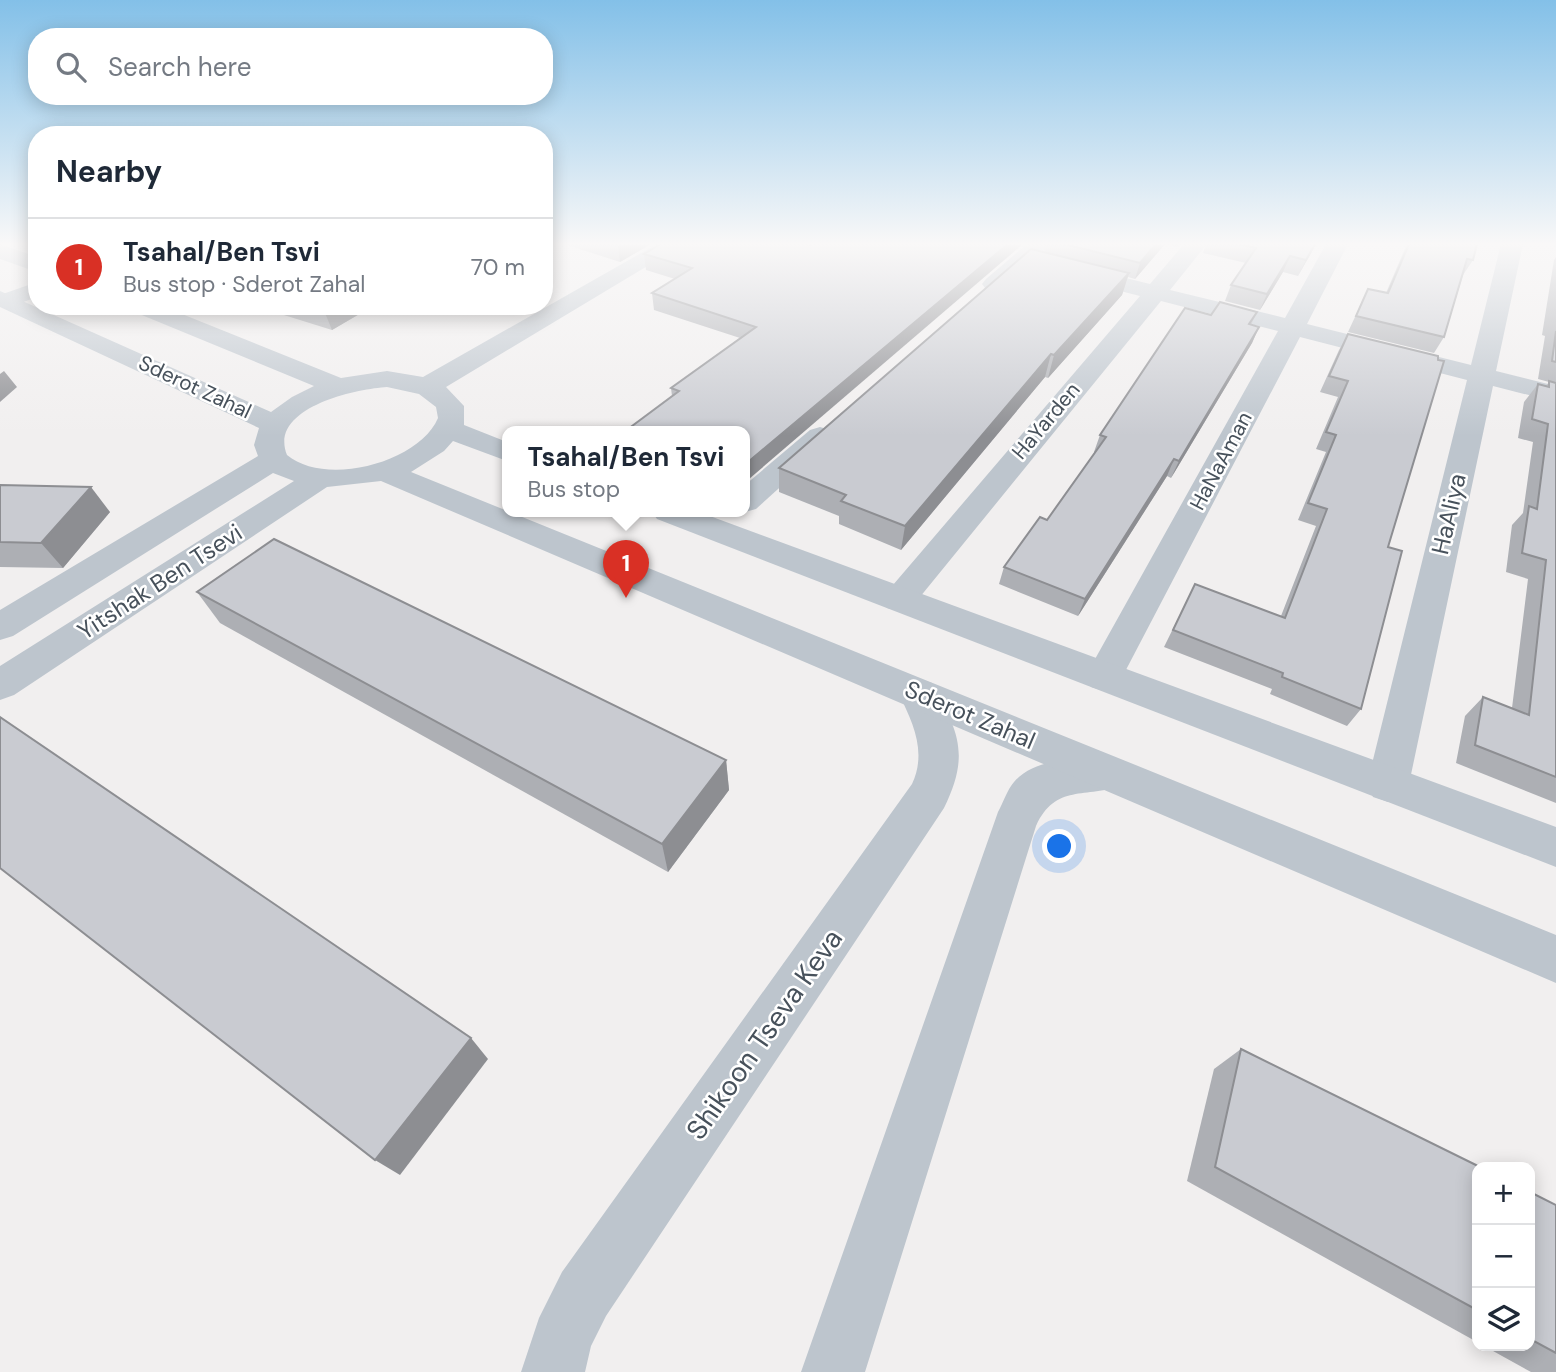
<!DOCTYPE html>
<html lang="en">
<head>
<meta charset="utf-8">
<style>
  body { margin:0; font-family:"DM Sans",sans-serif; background:#f2f2f3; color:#1f2937 }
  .controls { position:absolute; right:21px; bottom:21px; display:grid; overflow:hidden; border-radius:14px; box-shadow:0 4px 18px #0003 }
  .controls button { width:63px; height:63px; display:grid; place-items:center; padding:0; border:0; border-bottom:2px solid #e0e1e3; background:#fff; color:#1f2937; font:35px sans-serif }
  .you { position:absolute; left:1060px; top:847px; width:24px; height:24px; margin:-18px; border:5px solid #fff; border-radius:50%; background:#1a73e8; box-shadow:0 0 0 10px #1a73e833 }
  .badge { display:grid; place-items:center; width:46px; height:46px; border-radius:50%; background:#d93025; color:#fff; font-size:23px; font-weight:700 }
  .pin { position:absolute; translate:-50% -58px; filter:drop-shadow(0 2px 4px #0008) }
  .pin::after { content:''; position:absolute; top:37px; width:24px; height:21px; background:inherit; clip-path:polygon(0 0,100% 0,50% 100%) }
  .popup { position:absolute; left:502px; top:426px; width:248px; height:91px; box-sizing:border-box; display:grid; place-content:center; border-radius:14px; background:#fff; filter:drop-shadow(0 2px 5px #0005); font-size:23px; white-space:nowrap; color:#747a83 }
  .popup b { font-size:26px; color:#1f2937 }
  .popup::after { content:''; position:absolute; left:50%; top:100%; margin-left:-14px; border:14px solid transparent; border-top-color:#fff }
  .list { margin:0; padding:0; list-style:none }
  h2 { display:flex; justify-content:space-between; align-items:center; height:91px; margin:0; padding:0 28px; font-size:30px }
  h2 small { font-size:23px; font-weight:400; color:#747a83 }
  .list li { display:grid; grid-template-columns:46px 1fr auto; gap:21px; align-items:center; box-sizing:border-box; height:98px; padding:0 28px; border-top:2px solid #e0e1e3 }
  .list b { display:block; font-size:26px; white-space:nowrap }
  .list p { margin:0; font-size:23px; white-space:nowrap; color:#747a83 }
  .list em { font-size:23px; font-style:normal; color:#747a83 }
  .icon { flex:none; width:38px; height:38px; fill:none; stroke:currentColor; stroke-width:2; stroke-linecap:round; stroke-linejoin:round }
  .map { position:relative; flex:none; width:1556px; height:1372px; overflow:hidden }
  .search { position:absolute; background:#fff; box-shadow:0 4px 18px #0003; left:28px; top:28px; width:525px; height:77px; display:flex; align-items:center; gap:18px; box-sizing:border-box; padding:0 24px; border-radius:28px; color:#747a83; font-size:26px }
  .panel { position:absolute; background:#fff; box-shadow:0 4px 18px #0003; left:28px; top:126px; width:525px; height:189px; border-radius:28px }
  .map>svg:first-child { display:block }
</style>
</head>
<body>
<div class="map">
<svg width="1556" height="1372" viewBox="0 0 1556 1372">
  <rect width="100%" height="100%" fill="#f1efef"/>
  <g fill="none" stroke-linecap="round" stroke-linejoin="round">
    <g fill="#bdc5cd" fill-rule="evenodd">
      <polygon points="1027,244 1051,244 1002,289 986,289 982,284 986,279"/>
      <polygon points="1184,244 1207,244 1170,290 1285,318 1326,244 1348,244 1307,324 1471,365 1501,244 1523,244 1496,371 1556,386 1556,402 1493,386 1409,784 1403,797 1388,802 1373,797 1367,784 1467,380 1300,337 1117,687 1104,691 1091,687 1085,677 1278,331 1161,301 911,608 899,611 887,608 881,599 1140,296 1065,277 1062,272 1065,267 1073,265 1150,284"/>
      <polygon points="37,282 37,297 7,308 0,306 0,295"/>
      <polygon points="820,427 830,430 834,436 830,442 756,509 745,512 745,485 810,430"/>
      <path d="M 918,679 L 932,683 C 959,732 970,755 944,808 L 606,1316 L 591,1346 L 585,1372 L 521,1372 L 539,1318 L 562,1272 L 912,784 C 927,752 913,723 899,694 L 904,683 Z"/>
      <path d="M 1109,756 L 1124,761 L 1130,773 L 1124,785 C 1085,799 1056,783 1036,826 L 865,1372 L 801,1372 L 998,812 C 1003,803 1007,790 1014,782 C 1035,757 1079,759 1109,756 Z"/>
    </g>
    <g fill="#bdc5cd" fill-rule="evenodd">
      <polygon points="0,244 37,257 37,272 0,259"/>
      <path d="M 657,244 L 684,244 L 446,387 L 464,406 L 464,425 L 507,442 L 507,461 L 453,441 L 444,451 L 411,472 L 1556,935 L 1556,983 L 381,481 L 327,487 L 14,695 L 0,700 L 0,666 L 294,481 L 273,473 L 13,636 L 0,640 L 0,610 L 258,456 L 254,445 L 259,428 L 0,307 L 0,291 L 271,412 L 292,397 L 314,386 L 132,311 L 128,306 L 162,306 L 341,378 L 387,371 L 423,377 ZM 387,387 L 419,394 L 436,407 L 438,418 C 419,463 325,487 287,455 C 268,408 355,389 387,387 Z"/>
      <polygon points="652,512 699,512 1556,827 1556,867 657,519"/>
    </g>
  </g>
  <g fill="#adafb4">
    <polygon points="564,244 651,244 620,262"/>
    <polygon points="806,244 749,479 745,478 745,432 672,396 671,388 740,338 654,310 652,293 675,279 646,270 644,254"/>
    <polygon points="1046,244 1165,244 1135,279 1128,277 1122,295 1048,378 1045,377 901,550 839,524 839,516 779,492 779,468 1044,252"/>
    <polygon points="1165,244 1181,244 1178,247"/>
    <polygon points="1206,244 1316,244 1298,276 1283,272 1260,310 1225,301 1231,285 1246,263 1203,253"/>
    <polygon points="1407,244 1477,244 1473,260 1463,275 1444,337 1434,353 1348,332 1368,289 1386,293"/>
    <polygon points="1556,257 1556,803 1456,763 1465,716 1483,697 1512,708 1528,579 1506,572 1512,525 1523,513 1533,442 1518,438 1524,402 1538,384 1546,386 1549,382 1538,379 1545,336 1542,335 1554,260"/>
    <polygon points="255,306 373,306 332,330"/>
    <polygon points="1257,312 1251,325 1259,327 1252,343 1171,478 1167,476 1078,616 999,584 1004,567 1047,520 1095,452 1094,452 1100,435 1211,315"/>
    <polygon points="1348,334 1388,547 1361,709 1347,726 1270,694 1272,689 1164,647 1195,584 1281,616 1316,526 1298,520 1326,452 1316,449 1338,397 1320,392 1339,350"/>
    <polygon points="0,485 110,512 63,568 0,567"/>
    <polygon points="197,592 726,760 729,790 668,872 220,623"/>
    <polygon points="1241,1049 1477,1167 1477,1342 1187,1181 1214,1069"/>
    <polygon points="1530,1192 1556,1205 1556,1372 1531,1372 1484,1346 1530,1346"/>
  </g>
  <g fill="#8d8e92">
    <polygon points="622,244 651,244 620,262 618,246"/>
    <polygon points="1008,244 1023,244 749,479 748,462"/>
    <polygon points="1156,244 1165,244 1135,279 1140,263"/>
    <polygon points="1315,244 1316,244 1298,276 1306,260"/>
    <polygon points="1290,256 1283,272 1260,310 1267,294"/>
    <polygon points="1129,273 1122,295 1048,378 1054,355"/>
    <polygon points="338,306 373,306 332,330 325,313"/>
    <polygon points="1259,327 1252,343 1171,478 1179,461"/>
    <polygon points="1051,354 1045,377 901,550 905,526"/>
    <polygon points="4,371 17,387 0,402 0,374"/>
    <polygon points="1174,459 1167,476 1078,616 1085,599"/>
    <polygon points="91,487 110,512 63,568 41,543"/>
    <polygon points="726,760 729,790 668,872 662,844"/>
    <polygon points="471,1038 488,1059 400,1175 375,1160"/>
  </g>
  <g fill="#c9cbd1" stroke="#8d8e92" stroke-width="2">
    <polygon points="661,244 806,244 810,245 811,244 1008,244 748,462 745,460 745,432 624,432 679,391 671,388 756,327 652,293 692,268 644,254"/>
    <polygon points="1064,244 1156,244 1140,263"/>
    <polygon points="1238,244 1315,244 1306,260 1290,256 1267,294 1231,285 1256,248"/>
    <polygon points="1409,244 1477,244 1473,260 1467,259 1444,337 1356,316 1368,289 1388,293"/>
    <polygon points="1031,249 1129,273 1054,355 1051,354 905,526 841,501 846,495 779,468"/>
    <polygon points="1220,302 1257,312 1249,324 1259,327 1179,461 1174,459 1085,599 1004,567 1040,517 1047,520 1106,437 1100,435 1185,308 1211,315"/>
    <polygon points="301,306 338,306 325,313"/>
    <polygon points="1556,331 1556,362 1552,361"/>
    <polygon points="1348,334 1438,356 1438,360 1444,361 1388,547 1402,551 1361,709 1282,677 1283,673 1173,630 1195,584 1285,618 1327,509 1308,503 1336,435 1326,432 1348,381 1329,376"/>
    <polygon points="1549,381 1556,383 1556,777 1475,745 1483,697 1529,715 1546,560 1522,553 1529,506 1537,509 1548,424 1532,419 1538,384 1549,387"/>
    <polygon points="0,485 91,487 41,543 0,542"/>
    <polygon points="274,539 726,760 662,844 197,592"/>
    <polygon points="0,717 471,1038 375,1160 0,868"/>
    <polygon points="1241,1049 1480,1167 1477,1167 1477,1310 1215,1167"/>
    <polygon points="1530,1192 1556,1205 1556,1353 1530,1339"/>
  </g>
  <linearGradient id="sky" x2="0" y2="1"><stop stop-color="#83c0e8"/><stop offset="0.56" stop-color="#f9f8f8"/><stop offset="1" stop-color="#f9f8f8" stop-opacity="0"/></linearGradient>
  <rect width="1556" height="436" fill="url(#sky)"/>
  <g text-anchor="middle" stroke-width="5" stroke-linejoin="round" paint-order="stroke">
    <g font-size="21" fill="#47515b" stroke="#fff">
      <text transform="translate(195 387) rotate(25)" y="7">Sderot Zahal</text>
      <text transform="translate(1046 421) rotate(-50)" y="7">HaYarden</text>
      <text transform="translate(1221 461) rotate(-62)" y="7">HaNaAman</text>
    </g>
    <g font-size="24" fill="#47515b" stroke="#fff">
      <text transform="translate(1449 514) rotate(-77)" y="8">HaAliya</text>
      <text transform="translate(160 582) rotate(-33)" y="8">Yitshak Ben Tsevi</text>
      <text transform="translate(970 715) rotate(23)" y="8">Sderot Zahal</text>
    </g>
    <g font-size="28" fill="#47515b" stroke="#fff">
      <text transform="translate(764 1034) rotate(-55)" y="10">Shikoon Tseva Keva</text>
    </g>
  </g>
</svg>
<div class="controls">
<button>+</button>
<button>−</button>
<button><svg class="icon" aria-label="layers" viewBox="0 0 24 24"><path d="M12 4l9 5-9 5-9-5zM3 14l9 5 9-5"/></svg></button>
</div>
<div class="you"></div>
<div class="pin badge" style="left:626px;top:598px">1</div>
<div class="popup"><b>Tsahal/Ben Tsvi</b>Bus stop</div>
<div class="search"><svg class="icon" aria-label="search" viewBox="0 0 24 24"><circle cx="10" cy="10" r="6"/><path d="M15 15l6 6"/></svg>Search here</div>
<section class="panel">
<h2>Nearby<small></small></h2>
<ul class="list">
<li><span class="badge">1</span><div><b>Tsahal/Ben Tsvi</b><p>Bus stop · Sderot Zahal</p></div><em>70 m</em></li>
</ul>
</section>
</div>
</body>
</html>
